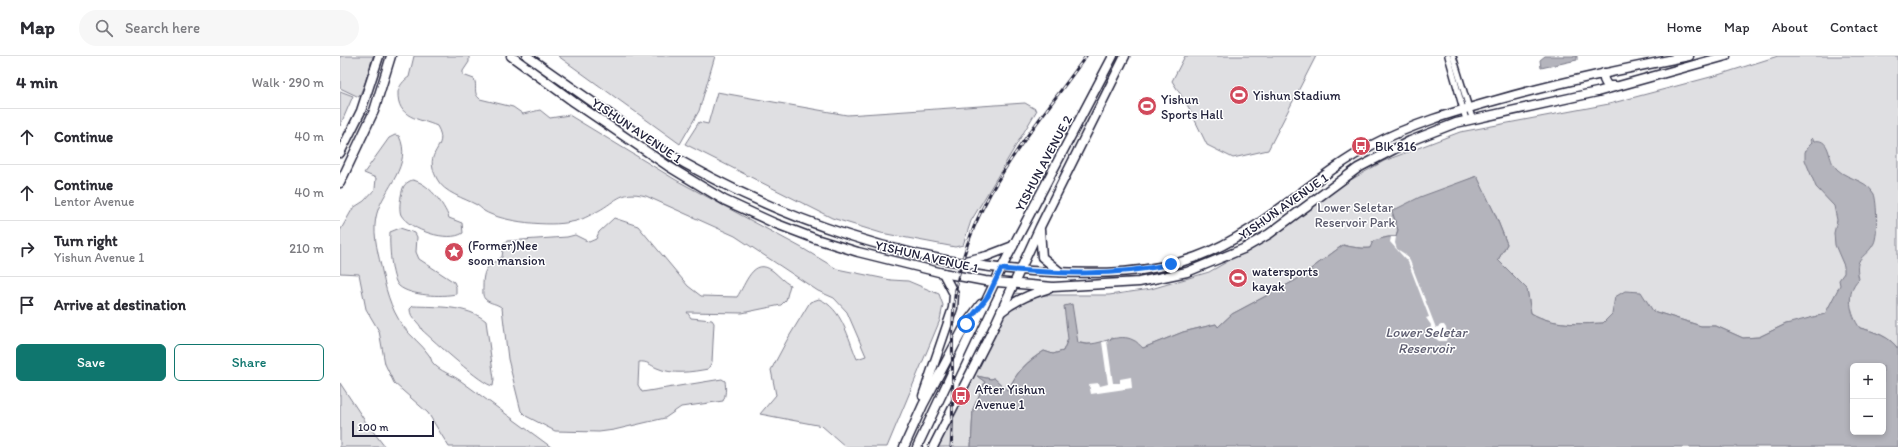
<!DOCTYPE html>
<html lang="en">
<head>
<meta charset="utf-8">
<style>
  body { margin:0; font-family:Itim,sans-serif; background:#f7f7f7; color:#2b2b33 }
  .controls { position:absolute; right:12px; bottom:12px; display:grid; overflow:hidden; border-radius:6px; box-shadow:0 2px 6px #0003 }
  .controls button { width:36px; height:36px; display:grid; place-items:center; padding:0; border:0; border-bottom:1px solid #e1e1e2; background:#fff; color:#2b2b33; font:20px sans-serif }
  .scale { position:absolute; left:12px; bottom:10px; width:82px; box-sizing:border-box; padding-left:4px; border:2px solid #22223b; border-top:0; font-size:11px; line-height:14px; white-space:nowrap; color:#22223b; -webkit-text-stroke:3px #fff; paint-order:stroke }
  .stop { position:absolute; width:12px; height:12px; margin:-9px; border:3px solid #1a73e8; border-radius:50%; background:#fff }
  .stop.end { background:#1a73e8; border-color:#fff; box-shadow:0 1px 4px #0008 }
  .list { margin:0; padding:0; list-style:none }
  h2 { display:flex; justify-content:space-between; align-items:center; height:52px; margin:0; padding:0 16px; font-size:17px }
  h2 small { font-size:13px; font-weight:400; color:#7c7c81 }
  .list li { display:grid; grid-template-columns:26px 1fr auto; gap:12px; align-items:center; box-sizing:border-box; height:56px; padding:0 16px; border-top:1px solid #e1e1e2 }
  .list b { display:block; font-size:15px; white-space:nowrap }
  .list p { margin:0; font-size:13px; white-space:nowrap; color:#7c7c81 }
  .list em { font-size:13px; font-style:normal; color:#7c7c81 }
  .actions { display:flex; gap:8px; padding:12px 16px }
  .actions a { flex:1; padding:9px 0; border:1px solid #0f766e; border-radius:6px; text-align:center; font-size:14px; color:#0f766e }
  .actions .main { background:#0f766e; color:#fff }
  .icon { flex:none; width:22px; height:22px; fill:none; stroke:currentColor; stroke-width:2; stroke-linecap:round; stroke-linejoin:round }
  .map { position:relative; flex:none; width:1558px; height:391px; overflow:hidden }
  header { display:flex; align-items:center; gap:24px; box-sizing:border-box; height:56px; padding:0 20px; background:#fff; border-bottom:1px solid #e1e1e2 }
  header strong { font-size:19px }
  nav { display:flex; gap:22px; margin-inline-start:auto; font-size:14px }
  .search { width:280px; height:36px; background:#f7f7f7; display:flex; align-items:center; gap:10px; box-sizing:border-box; padding:0 14px; border-radius:22px; color:#7c7c81; font-size:15px }
  main { display:flex }
  aside { flex:1; background:#fff }
  .map>svg:first-child { display:block }
</style>
</head>
<body>
<header>
<strong>Map</strong>
<div class="search"><svg class="icon" aria-label="search" viewBox="0 0 24 24"><circle cx="10" cy="10" r="6"/><path d="M15 15l6 6"/></svg>Search here</div>
<nav><a>Home</a><a>Map</a><a>About</a><a>Contact</a></nav>
</header>
<main>
<aside>
<h2>4 min<small>Walk · 290 m</small></h2>
<ul class="list">
<li><svg class="icon" aria-label="ahead" viewBox="0 0 24 24"><path d="M12 20V5M6 11l6-6 6 6"/></svg><div><b>Continue</b></div><em>40 m</em></li>
<li><svg class="icon" aria-label="ahead" viewBox="0 0 24 24"><path d="M12 20V5M6 11l6-6 6 6"/></svg><div><b>Continue</b><p>Lentor Avenue</p></div><em>40 m</em></li>
<li><svg class="icon" aria-label="right" viewBox="0 0 24 24"><path d="M7 20v-9h11M14 6l5 5-5 5"/></svg><div><b>Turn right</b><p>Yishun Avenue 1</p></div><em>210 m</em></li>
<li><svg class="icon" aria-label="arrive" viewBox="0 0 24 24"><path d="M6 21V4h12l-3 4 3 4H6"/></svg><div><b>Arrive at destination</b></div></li>
</ul>
<div class="actions"><a class="main">Save</a><a>Share</a></div>
</aside>
<div class="map">
<svg width="1558" height="391" viewBox="0 0 1558 391">
  <rect width="100%" height="100%" fill="#fff"/>
  <filter id="ink" filterUnits="userSpaceOnUse"><feTurbulence type="fractalNoise" baseFrequency=".025" numOctaves="2"/><feDisplacementMap in="SourceGraphic" scale="8" xChannelSelector="R" yChannelSelector="G"/><feConvolveMatrix kernelMatrix="1 2 1 2 8 2 1 2 1" color-interpolation-filters="sRGB"/></filter>
  <g filter="url(#ink)">
    <g fill="#dfdfe2" stroke="#80808e">
      <polygon points="0,0 33,0 25,27 19,41 0,32"/>
      <path d="M 74,0 L 129,0 L 129,6 L 123,15 L 123,19 L 134,23 C 138,30 132,37 140,43 L 173,51 L 183,58 L 200,54 L 210,62 L 229,59 L 336,124 L 462,192 L 497,213 L 551,224 L 568,225 L 599,238 L 603,249 L 600,264 L 547,391 L 506,391 L 482,370 L 420,358 L 436,339 L 431,314 L 447,284 L 470,246 L 479,243 C 502,252 508,282 517,303 L 526,300 L 507,256 L 494,242 L 478,235 L 395,180 L 306,140 C 279,133 276,147 254,157 C 247,161 239,165 231,166 C 210,171 162,166 144,155 C 142,153 140,151 137,149 C 124,142 104,137 97,123 C 81,93 111,94 97,70 C 79,62 57,63 58,36 C 59,30 64,24 69,21 Z"/>
      <polygon points="218,0 375,0 359,55 340,88"/>
      <polygon points="845,0 976,0 928,94 893,102 867,89 849,52 832,25"/>
      <path d="M 1438,0 L 1558,0 L 1558,293 C 1551,281 1533,275 1520,272 L 1446,268 L 1419,281 L 1403,282 L 1376,270 L 1361,270 L 1313,255 L 1272,258 L 1263,267 C 1239,268 1213,270 1191,257 L 1187,233 L 1158,204 L 1167,188 L 1155,158 L 1136,120 L 1052,159 C 1057,167 1059,172 1056,181 C 1044,180 1037,183 1030,192 C 1023,193 1010,191 1003,189 L 956,224 L 892,258 L 878,271 L 876,268 L 843,276 L 803,292 L 772,282 C 758,291 743,289 728,283 L 723,295 L 713,298 L 704,295 C 686,306 676,316 668,335 L 654,322 L 651,323 L 637,320 L 645,326 L 633,353 L 631,391 L 597,391 L 672,237 L 703,239 L 769,239 L 811,233 L 869,216 L 906,195 L 1000,130 L 1044,105 L 1120,76 L 1269,48 L 1378,19 Z"/>
      <polygon points="0,35 13,40 0,70"/>
      <polygon points="377,36 507,59 685,47 697,54 631,165 623,189 615,191 541,177 492,162 345,88 359,66 368,68"/>
      <path d="M 55,79 L 59,80 C 73,109 44,132 37,157 C 32,173 37,194 41,210 C 45,231 50,252 63,270 C 70,280 82,288 89,299 C 91,301 91,305 93,307 C 99,315 113,319 121,325 C 151,347 181,369 211,391 L 109,391 L 88,357 L 54,327 L 45,308 L 39,275 L 26,253 L 19,218 L 0,217 L 0,175 L 13,152 L 24,145 L 35,133 L 36,122 L 24,117 L 49,82 Z"/>
      <path d="M 72,124 C 88,126 104,148 109,162 L 122,167 L 123,177 C 108,187 70,174 61,159 C 59,154 60,146 61,140 C 63,131 63,128 72,124 Z"/>
      <path d="M 274,162 L 298,170 L 348,230 L 361,240 L 397,241 C 406,228 413,200 433,215 C 439,220 443,225 450,229 L 446,244 L 441,249 L 402,257 L 347,256 L 351,262 L 372,264 L 374,267 L 372,306 L 368,313 C 352,316 332,319 317,312 C 310,309 307,305 299,306 L 298,329 L 302,336 L 382,323 L 385,325 C 386,332 386,339 383,345 L 341,351 L 325,362 L 274,374 L 259,376 L 215,375 L 186,360 L 181,355 L 168,303 L 162,252 C 157,247 150,248 145,243 C 142,240 143,235 143,231 C 143,212 147,211 162,201 L 164,187 L 167,185 L 227,181 L 235,179 L 249,186 L 256,183 L 259,176 Z"/>
      <path d="M 60,172 L 75,177 L 77,181 L 76,196 L 79,203 L 114,226 L 116,231 L 116,238 C 102,241 70,240 59,230 C 51,223 49,187 50,176 Z"/>
      <path d="M 73,250 C 96,251 127,249 146,265 L 154,323 L 153,330 C 143,330 93,284 82,274 C 79,265 70,263 70,253 Z"/>
      <polygon points="0,327 25,365 45,391 0,391"/>
    </g>
    <g fill="#b4b4bc" stroke="#7a7a88" fill-rule="evenodd">
      <polygon points="1205,0 1237,0 1237,4 1201,12 1200,4"/>
      <path d="M 1472,82 L 1474,85 C 1489,82 1488,99 1493,108 C 1502,124 1525,121 1534,138 C 1537,146 1538,179 1534,187 C 1526,203 1513,199 1519,223 C 1505,236 1510,259 1520,272 C 1533,275 1551,281 1558,293 L 1558,391 L 631,391 L 633,353 L 645,326 L 637,320 L 651,323 L 654,322 L 668,335 C 676,316 687,306 704,295 L 713,298 L 723,295 L 728,283 L 724,250 L 732,248 L 738,287 C 742,287 746,289 750,288 C 764,287 780,277 793,284 C 797,285 800,290 803,292 L 843,276 L 876,268 L 878,271 L 892,258 L 956,224 L 1003,189 C 1010,191 1023,193 1030,192 L 1033,185 C 1041,183 1048,180 1056,181 L 1058,174 L 1052,155 L 1080,141 L 1137,120 L 1155,158 L 1167,188 L 1158,204 L 1187,233 L 1191,257 C 1213,270 1239,268 1263,267 L 1272,258 L 1275,241 L 1285,235 L 1301,236 L 1313,255 L 1361,270 L 1376,270 L 1403,282 L 1419,281 L 1446,268 L 1485,258 L 1500,229 L 1499,224 L 1504,217 L 1504,210 L 1495,189 L 1494,177 L 1497,164 L 1494,150 L 1476,131 L 1465,104 L 1465,96 L 1469,90 L 1472,87 L 1470,84 ZM 1513,310 L 1543,310 L 1543,376 L 1513,376 Z"/>
    </g>
    <g fill="#fff">
      <polygon points="1051,181 1056,181 1055,187 1057,193 1065,198 1070,205 1096,272 1101,269 1104,269 1106,272 1107,276 1103,280 1107,280 1106,285 1099,285 1092,280 1090,275 1091,269 1086,262 1089,261 1068,206 1050,186"/>
      <polygon points="767,285 773,327 780,327 780,323 791,321 792,332 751,338 749,328 759,327 760,330 768,328 762,286"/>
    </g>
    <g fill="none" stroke-linecap="round" stroke-linejoin="round">
      <defs>
        <g id="minor">
          <polyline points="1108,0 1126,64"/>
          <polyline points="1113,0 1132,62"/>
        </g>
        <g id="primary">
          <polyline points="171,0 234,46 328,110 384,144 434,167 476,183 518,196 603,217 645,225 713,231 799,226 847,216 903,193 929,178 1018,112 1070,85 1116,67 1257,36 1386,0"/>
          <path d="M 187,0 C 216,21 246,41 275,62 C 289,72 303,82 317,91 C 435,163 573,211 712,216 C 760,218 810,218 856,201 C 923,176 970,122 1032,89 C 1072,68 1114,56 1157,44 C 1220,26 1284,13 1349,0"/>
          <path d="M 1264,17 C 1263,23 1264,25 1268,30 L 1275,30"/>
          <polyline points="0,97 21,55 39,0"/>
          <polyline points="0,127 34,55 51,0"/>
          <polyline points="700,174 702,201 720,216"/>
          <polyline points="625,205 647,200 673,190"/>
          <path d="M 662,255 C 676,244 690,238 707,233"/>
          <polyline points="583,340 613,252 614,238 603,217"/>
          <polyline points="564,391 583,349 626,268 641,248"/>
          <polyline points="577,391 661,213 773,0"/>
          <polyline points="593,391 653,273 700,171 785,0"/>
        </g>
      </defs>
      <use href="#minor" stroke="#22223b" stroke-width="8"/>
      <use href="#primary" stroke="#22223b" stroke-width="11"/>
      <use href="#minor" stroke="#fff" stroke-width="5"/>
      <use href="#primary" stroke="#fff" stroke-width="8"/>
      <defs>
        <path id="rail" d="M 611,391 C 615,344 610,296 614,248 C 624,148 691,78 746,0"/>
      </defs>
      <use href="#rail" stroke="#22223b" stroke-width="3"/>
      <use href="#rail" stroke="#fff" stroke-width="1.5" stroke-dasharray="4.5" stroke-linecap="butt"/>
    </g>
  </g>
  <g fill="none" stroke-linecap="round" stroke-linejoin="round" filter="url(#ink)">
    <path stroke="#1a73e8" stroke-width="5" d="M 626,268 L 648,240 L 661,213 C 718,218 775,220 831,208"/>
  </g>
  <defs>
    <symbol id="stadium-disc" viewBox="-11 -11 22 22"><circle r="9.5" fill="#d1495b" stroke="#fff"/><path d="M0-5a6.5 5 0 1 0 0 10a6.5 5 0 1 0 0-10ZM-3.5-1.8h7v3.6h-7Z" fill="#fff"/></symbol>
    <symbol id="bus-disc" viewBox="-11 -11 22 22"><circle r="9.5" fill="#d1495b" stroke="#fff"/><path d="M-5-6H5V4H4V6H2V4H-2V6H-4V4H-5ZM-3.5-4V0h7V-4ZM-3.5 1.2v1.5H-2V1.2ZM2 1.2v1.5H3.5V1.2Z" fill="#fff"/></symbol>
    <symbol id="sight-disc" viewBox="-11 -11 22 22"><circle r="9.5" fill="#d1495b" stroke="#fff"/><path d="M0-6L1.8-2.2L6-1.7L2.9 1.2L3.7 5.4L0 3.3L-3.7 5.4L-2.9 1.2L-6-1.7L-1.8-2.2Z" fill="#fff"/></symbol>
  </defs>
  <g fill-rule="evenodd">
    <use href="#stadium-disc" x="888" y="28" width="22" height="22"/>
    <use href="#stadium-disc" x="796" y="39" width="22" height="22"/>
    <use href="#bus-disc" x="1010" y="79" width="22" height="22"/>
    <use href="#sight-disc" x="103" y="185" width="22" height="22"/>
    <use href="#stadium-disc" x="887" y="211" width="22" height="22"/>
    <use href="#bus-disc" x="610" y="329" width="22" height="22"/>
  </g>
  <g text-anchor="middle" stroke-width="3" stroke-linejoin="round" paint-order="stroke">
    <g font-size="13" fill="#22223b" stroke="#fff" text-anchor="start">
      <text x="913" y="44">Yishun Stadium</text>
      <text x="821" y="48">Yishun<tspan x="821" dy="15">Sports Hall</tspan></text>
      <text x="1035" y="95">Blk 816</text>
      <text x="128" y="194">(Former)Nee<tspan x="128" dy="15">soon mansion</tspan></text>
      <text x="912" y="220">watersports<tspan x="912" dy="15">kayak</tspan></text>
      <text x="635" y="338">After Yishun<tspan x="635" dy="15">Avenue 1</tspan></text>
    </g>
    <g font-size="13" fill="#22223b" stroke="#fff">
      <text transform="translate(297 74) rotate(34)" y="5">YISHUN AVENUE 1</text>
      <text transform="translate(703 107) rotate(-62)" y="5">YISHUN AVENUE 2</text>
      <text transform="translate(943 150) rotate(-35)" y="5">YISHUN AVENUE 1</text>
      <text transform="translate(587 200) rotate(13)" y="5">YISHUN AVENUE 1</text>
    </g>
    <g font-size="13" fill="#5b5b6d" stroke="#fff">
      <text x="1015" y="156">Lower Seletar<tspan x="1015" dy="15">Reservoir Park</tspan></text>
    </g>
    <g font-size="14" font-style="italic" fill="#5c5c6f" stroke="#fff">
      <text x="1086" y="281">Lower Seletar<tspan x="1086" dy="16">Reservoir</tspan></text>
    </g>
  </g>
</svg>
<div class="controls">
<button>+</button>
<button>−</button>
</div>
<div class="scale">100 m</div>
<div class="stop" style="left:626px;top:268px"></div>
<div class="stop end" style="left:831px;top:208px"></div>
</div>
</main>
</body>
</html>
